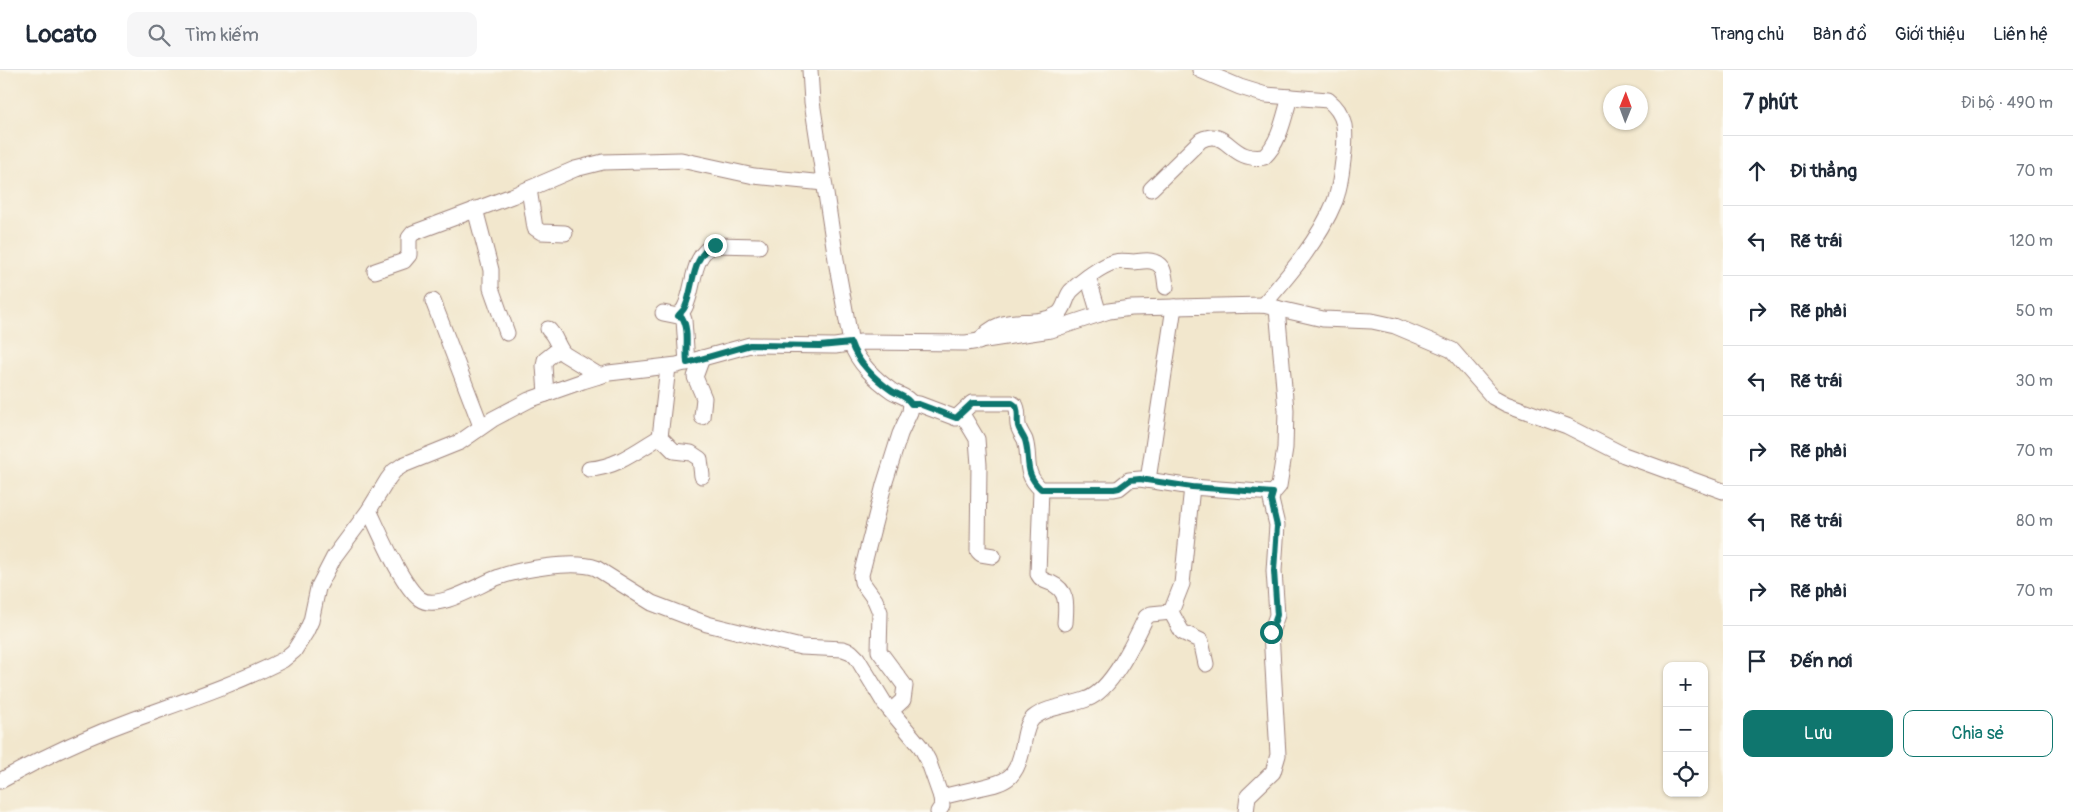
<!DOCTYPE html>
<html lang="vi">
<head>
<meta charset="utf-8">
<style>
  body { margin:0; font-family:Pangolin,sans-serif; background:#f6f6f7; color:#1f2937 }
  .controls { position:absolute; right:15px; bottom:15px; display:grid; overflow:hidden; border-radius:10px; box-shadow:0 1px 4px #0004 }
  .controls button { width:45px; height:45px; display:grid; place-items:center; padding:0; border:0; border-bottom:1px solid #e0e1e3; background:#fff; color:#1f2937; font:25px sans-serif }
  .compass { position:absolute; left:1603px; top:15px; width:45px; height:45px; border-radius:50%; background:#fff; box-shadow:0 1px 4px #0004; rotate:1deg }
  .stop { position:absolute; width:15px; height:15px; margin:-11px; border:4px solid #0f766e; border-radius:50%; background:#fff }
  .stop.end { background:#0f766e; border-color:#fff; box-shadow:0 1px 5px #0008 }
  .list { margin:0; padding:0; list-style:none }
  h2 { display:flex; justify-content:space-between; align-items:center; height:65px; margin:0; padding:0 20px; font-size:21px }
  h2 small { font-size:16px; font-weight:400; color:#747a83 }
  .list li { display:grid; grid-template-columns:32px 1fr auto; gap:15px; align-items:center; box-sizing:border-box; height:70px; padding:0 20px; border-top:1px solid #e0e1e3 }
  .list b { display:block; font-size:19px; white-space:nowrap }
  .list em { font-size:16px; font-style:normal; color:#747a83 }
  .actions { display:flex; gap:10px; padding:15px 20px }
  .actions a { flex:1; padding:11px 0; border:1px solid #0f766e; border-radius:10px; text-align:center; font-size:18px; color:#0f766e }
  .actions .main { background:#0f766e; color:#fff }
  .icon { flex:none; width:28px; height:28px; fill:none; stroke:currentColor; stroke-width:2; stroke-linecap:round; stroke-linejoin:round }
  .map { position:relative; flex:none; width:1723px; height:742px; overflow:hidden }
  header { display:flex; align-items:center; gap:30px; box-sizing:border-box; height:70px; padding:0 25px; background:#fff; border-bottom:1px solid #e0e1e3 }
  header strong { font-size:24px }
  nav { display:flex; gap:28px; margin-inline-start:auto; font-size:18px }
  .search { width:350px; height:45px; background:#f6f6f7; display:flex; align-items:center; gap:12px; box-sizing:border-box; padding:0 18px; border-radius:10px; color:#747a83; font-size:19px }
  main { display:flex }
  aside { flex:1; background:#fff }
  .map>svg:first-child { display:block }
</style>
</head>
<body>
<header>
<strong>Locato</strong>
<div class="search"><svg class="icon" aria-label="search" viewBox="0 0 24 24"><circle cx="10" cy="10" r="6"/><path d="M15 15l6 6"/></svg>Tìm kiếm</div>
<nav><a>Trang chủ</a><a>Bản đồ</a><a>Giới thiệu</a><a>Liên hệ</a></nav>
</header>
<main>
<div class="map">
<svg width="1723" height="742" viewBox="0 0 1723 742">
  <rect width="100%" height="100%" fill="#fbf7ec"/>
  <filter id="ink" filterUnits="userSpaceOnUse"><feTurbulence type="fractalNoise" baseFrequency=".02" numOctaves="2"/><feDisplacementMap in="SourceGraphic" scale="10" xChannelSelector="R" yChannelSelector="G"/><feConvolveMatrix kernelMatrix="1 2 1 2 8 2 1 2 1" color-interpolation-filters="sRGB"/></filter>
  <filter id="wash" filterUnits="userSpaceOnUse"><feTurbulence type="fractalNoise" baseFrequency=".0096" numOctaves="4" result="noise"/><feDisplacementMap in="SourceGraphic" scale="20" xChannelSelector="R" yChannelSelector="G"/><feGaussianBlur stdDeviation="1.12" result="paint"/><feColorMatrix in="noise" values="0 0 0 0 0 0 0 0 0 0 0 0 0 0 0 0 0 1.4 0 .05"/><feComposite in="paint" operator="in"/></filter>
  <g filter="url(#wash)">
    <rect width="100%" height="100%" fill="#f2e7cd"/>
  </g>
  <g filter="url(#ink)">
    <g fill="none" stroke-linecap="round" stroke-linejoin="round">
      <defs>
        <g id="street">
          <path d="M 810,0 L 812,32 L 837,196 L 851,273 C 857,292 876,310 892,321 C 898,325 907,326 911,333 L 910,342 L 900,364 L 884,415 L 861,505 L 862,512 L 875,530 L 880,542 L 879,581 L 905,616 L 903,630 L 891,641"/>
          <path d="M 1200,0 L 1240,17 L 1266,25 L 1328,30 C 1346,44 1346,60 1344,82 C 1342,98 1341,115 1335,131 C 1319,170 1290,204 1263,235"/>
          <polyline points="529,119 535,158 541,162 565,163"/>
          <path d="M 1151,119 L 1201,70 C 1222,60 1227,78 1244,85 C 1251,88 1257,88 1264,87 C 1280,72 1284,47 1290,27"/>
          <polyline points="475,139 491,200 491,218 507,263"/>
          <polyline points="375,201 404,191 409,185 409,168 413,163 512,126 575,99 603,92 681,90 754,106 824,113"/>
          <polyline points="1088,207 1099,244"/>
          <polyline points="433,231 481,356"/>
          <polyline points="663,243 683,247 684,250 687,293"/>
          <path d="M 678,246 C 680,243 684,240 685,237 C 695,218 691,183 715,175 L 759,176"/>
          <path d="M 548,259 C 556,266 557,276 564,284 L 600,306"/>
          <path d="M 979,272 C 1000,240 1031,260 1058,244 C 1066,238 1065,228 1071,221 C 1081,211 1102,195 1115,192 C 1121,190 1128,192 1134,192 C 1144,191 1155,188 1162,198 C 1165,203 1165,211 1166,217"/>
          <polyline points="668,297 660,367 674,381 691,383 700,389 702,406"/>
          <polyline points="546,324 544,296 545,290 559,279"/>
          <path d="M 911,333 L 919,334 L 956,348 L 972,333 L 1012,333 L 1016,336 C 1019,343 1017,348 1018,355 C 1019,361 1023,365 1025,370 C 1031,388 1022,403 1041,419 L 1114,419 L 1119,418 L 1129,410 L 1140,409 L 1192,417 L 1273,423"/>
          <polyline points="962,344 977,369 979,395 978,481 981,484 993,486"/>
          <polyline points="702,347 704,328 695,307 702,288"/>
          <path d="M 589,399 C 616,398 638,380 660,367"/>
          <polyline points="1148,410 1174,237"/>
          <polyline points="1192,417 1182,514 1171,542 1182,562 1201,571 1206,594"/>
          <path d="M 1041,419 L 1038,504 C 1041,510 1045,511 1051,513 C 1069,521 1066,536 1065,553"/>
          <path d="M 369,440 C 379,461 402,516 420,529 C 438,542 481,513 499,507 C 521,499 574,490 596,498 L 652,533 L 707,554 L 801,577 L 843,579 L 851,582 L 857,588 L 885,634 L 921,677 L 928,690 L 941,727 L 942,736 L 938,742"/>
          <path d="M 0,711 C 43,687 88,666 135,649 C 184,631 236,614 283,590 L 294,581 L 306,562 L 311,551 L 318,518 L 334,487 L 369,440 L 388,409 L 394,401 L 403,395 L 460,372 L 493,349 L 529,330 L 583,311 L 609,303 L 677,295 L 750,275 L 835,276 L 861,272 L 966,273 L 1051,260 L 1109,241 L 1131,238 L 1263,235 L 1323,249 L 1372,251 L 1395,256 L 1452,280 L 1493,327 L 1506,334 L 1567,356 L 1624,385 L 1723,421"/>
          <path d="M 941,727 C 954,724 966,721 979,718 C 1008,712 1017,708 1023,676 C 1025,666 1026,655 1033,648 C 1048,636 1070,636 1087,629 C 1112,620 1135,570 1146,547 L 1151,544 L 1171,542"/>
          <polyline points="1246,742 1248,726 1273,702 1278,685 1271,562 1277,545 1274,501 1277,455 1271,430 1273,423 1279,416 1285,378 1286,340 1277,238"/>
        </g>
      </defs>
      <use href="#street" stroke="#9e837c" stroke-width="17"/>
      <use href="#street" stroke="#fff" stroke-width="15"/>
    </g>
  </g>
  <g fill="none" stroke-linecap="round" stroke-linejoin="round" filter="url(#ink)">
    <path stroke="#0f766e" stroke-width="6" d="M 715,175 C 691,183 694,219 685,237 C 684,240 680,243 678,246 L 682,247 C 690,260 685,278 687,293 L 750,275 L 820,276 L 851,273 C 857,292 876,310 892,321 C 898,325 907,326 911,334 L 919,334 L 956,348 L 972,333 L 1012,333 L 1016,336 C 1019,342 1017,349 1018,356 C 1019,361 1023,365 1025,370 C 1031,389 1023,403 1041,419 L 1114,419 L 1119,418 L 1130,410 L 1140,409 L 1192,417 L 1273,423 L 1271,430 L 1277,456 L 1274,501 L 1277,545 L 1271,562"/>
  </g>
</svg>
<div class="controls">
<button>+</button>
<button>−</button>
<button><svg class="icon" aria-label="locate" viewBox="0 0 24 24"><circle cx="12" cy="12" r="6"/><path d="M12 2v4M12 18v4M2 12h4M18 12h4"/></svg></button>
</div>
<svg class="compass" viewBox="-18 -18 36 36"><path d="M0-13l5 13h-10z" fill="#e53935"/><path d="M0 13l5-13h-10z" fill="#747a83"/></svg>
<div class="stop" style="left:1271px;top:562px"></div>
<div class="stop end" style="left:715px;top:175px"></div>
</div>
<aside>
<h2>7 phút<small>Đi bộ · 490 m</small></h2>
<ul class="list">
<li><svg class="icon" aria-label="ahead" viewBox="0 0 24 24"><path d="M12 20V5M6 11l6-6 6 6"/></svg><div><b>Đi thẳng</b></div><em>70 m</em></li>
<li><svg class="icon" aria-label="left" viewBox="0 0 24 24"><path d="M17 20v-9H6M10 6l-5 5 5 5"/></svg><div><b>Rẽ trái</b></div><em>120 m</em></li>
<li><svg class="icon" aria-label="right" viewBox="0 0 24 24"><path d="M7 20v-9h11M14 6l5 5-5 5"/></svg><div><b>Rẽ phải</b></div><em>50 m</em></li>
<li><svg class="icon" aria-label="left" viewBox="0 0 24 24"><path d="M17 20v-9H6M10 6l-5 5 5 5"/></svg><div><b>Rẽ trái</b></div><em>30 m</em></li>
<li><svg class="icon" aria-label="right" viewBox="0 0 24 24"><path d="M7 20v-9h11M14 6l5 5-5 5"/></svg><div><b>Rẽ phải</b></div><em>70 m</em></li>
<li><svg class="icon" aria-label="left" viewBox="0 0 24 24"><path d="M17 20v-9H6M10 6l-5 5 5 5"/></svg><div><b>Rẽ trái</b></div><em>80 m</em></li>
<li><svg class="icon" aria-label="right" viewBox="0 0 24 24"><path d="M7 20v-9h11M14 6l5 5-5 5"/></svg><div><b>Rẽ phải</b></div><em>70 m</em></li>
<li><svg class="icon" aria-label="arrive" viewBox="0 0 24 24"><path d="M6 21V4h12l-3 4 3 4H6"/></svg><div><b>Đến nơi</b></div></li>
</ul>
<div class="actions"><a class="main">Lưu</a><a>Chia sẻ</a></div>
</aside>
</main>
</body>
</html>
